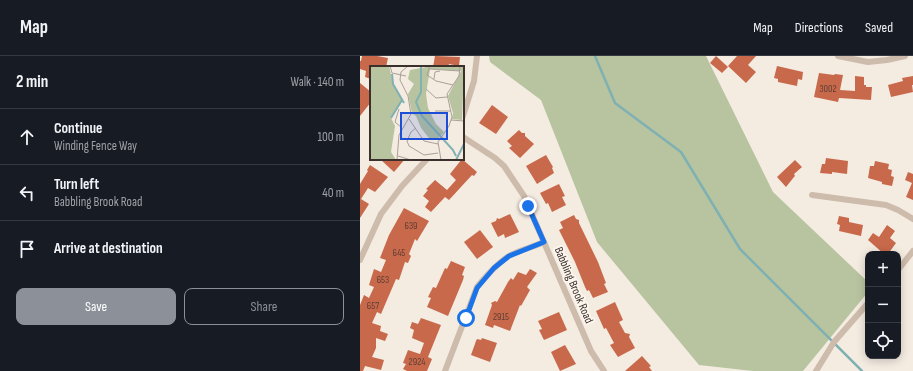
<!DOCTYPE html>
<html lang="en">
<head>
<meta charset="utf-8">
<style>
  body { margin:0; font-family:"Sofia Sans Condensed",sans-serif; background:#242831; color:#f1f3f6 }
  .controls { position:absolute; right:12px; bottom:12px; display:grid; overflow:hidden; border-radius:8px; box-shadow:0 2px 10px #0003 }
  .controls button { width:36px; height:36px; display:grid; place-items:center; padding:0; border:0; border-bottom:1px solid #363941; background:#171b24; color:#f1f3f6; font:20px sans-serif }
  .stop { position:absolute; width:12px; height:12px; margin:-9px; border:3px solid #1a73e8; border-radius:50%; background:#fff }
  .stop.end { background:#1a73e8; border-color:#fff; box-shadow:0 1px 4px #0008 }
  .list { margin:0; padding:0; list-style:none }
  h2 { display:flex; justify-content:space-between; align-items:center; height:52px; margin:0; padding:0 16px; font-size:17px }
  h2 small { font-size:13px; font-weight:400; color:#9ea1a6 }
  .list li { display:grid; grid-template-columns:26px 1fr auto; gap:12px; align-items:center; box-sizing:border-box; height:56px; padding:0 16px; border-top:1px solid #363941 }
  .list b { display:block; font-size:15px; white-space:nowrap }
  .list p { margin:0; font-size:13px; white-space:nowrap; color:#9ea1a6 }
  .list em { font-size:13px; font-style:normal; color:#9ea1a6 }
  .actions { display:flex; gap:8px; padding:12px 16px }
  .actions a { flex:1; padding:9px 0; border:1px solid #8c9099; border-radius:8px; text-align:center; font-size:14px; color:#8c9099 }
  .actions .main { background:#8c9099; color:#fff }
  .icon { flex:none; width:22px; height:22px; fill:none; stroke:currentColor; stroke-width:2; stroke-linecap:round; stroke-linejoin:round }
  .map { position:relative; flex:none; width:553px; height:315px; overflow:hidden }
  header { display:flex; align-items:center; gap:24px; box-sizing:border-box; height:56px; padding:0 20px; background:#171b24; border-bottom:1px solid #363941 }
  header strong { font-size:19px }
  nav { display:flex; gap:22px; margin-inline-start:auto; font-size:14px }
  main { display:flex }
  aside { flex:1; background:#171b24 }
  .map>svg:first-child { display:block }
</style>
</head>
<body>
<header>
<strong>Map</strong>
<nav><a>Map</a><a>Directions</a><a>Saved</a></nav>
</header>
<main>
<aside>
<h2>2 min<small>Walk · 140 m</small></h2>
<ul class="list">
<li><svg class="icon" aria-label="ahead" viewBox="0 0 24 24"><path d="M12 20V5M6 11l6-6 6 6"/></svg><div><b>Continue</b><p>Winding Fence Way</p></div><em>100 m</em></li>
<li><svg class="icon" aria-label="left" viewBox="0 0 24 24"><path d="M17 20v-9H6M10 6l-5 5 5 5"/></svg><div><b>Turn left</b><p>Babbling Brook Road</p></div><em>40 m</em></li>
<li><svg class="icon" aria-label="arrive" viewBox="0 0 24 24"><path d="M6 21V4h12l-3 4 3 4H6"/></svg><div><b>Arrive at destination</b></div></li>
</ul>
<div class="actions"><a class="main">Save</a><a>Share</a></div>
</aside>
<div class="map">
<svg width="553" height="315" viewBox="0 0 553 315">
  <rect width="100%" height="100%" fill="#f4ebe1"/>
  <polygon fill="#b8c4a0" points="129,0 346,0 413,136 508,226 508,236 443,315 393,315 339,309 237,186 181,44 130,6"/>
  <g fill="none" stroke-linecap="round" stroke-linejoin="round">
    <polyline stroke="#7fb0b2" stroke-width="2.5" points="235,0 255,47 321,96 380,193 502,315"/>
  </g>
  <g fill="#c8694b">
    <polygon points="2,0 17,0 28,2 26,11 11,11 11,23 5,21 6,15 0,13 0,5 1,5"/>
    <polygon points="75,0 100,1 99,10 89,8 88,11 73,11"/>
    <polygon points="356,0 368,11 362,17 350,7"/>
    <polygon points="377,0 396,0 388,9 396,16 386,27 368,10"/>
    <polygon points="417,10 443,16 442,24 438,23 437,30 418,26 418,23 414,22"/>
    <polygon points="459,17 474,19 475,18 483,19 480,34 495,35 495,20 504,21 504,29 506,29 506,31 512,31 511,44 479,42 478,46 454,41"/>
    <polygon points="553,20 553,29 552,29 553,36 531,41 528,29 543,25 542,22"/>
    <polygon points="0,27 11,36 11,46 0,60"/>
    <polygon points="132,49 148,61 136,78 119,67"/>
    <polygon points="159,74 162,77 165,77 165,80 174,88 160,102 149,92 152,90 147,85"/>
    <polygon points="186,99 193,111 192,112 194,117 177,128 166,110"/>
    <polygon points="466,102 488,105 487,118 472,116 472,118 460,117 462,108 465,108"/>
    <polygon points="20,103 45,103 34,116"/>
    <polygon points="102,103 117,116 114,120 112,119 89,144 85,141 71,156 65,151 69,145 63,140 68,134 66,133 75,124 87,134 96,124 90,118"/>
    <polygon points="435,104 442,111 434,118 435,120 434,121 426,131 417,121"/>
    <polygon points="515,105 529,108 528,113 532,114 531,120 534,121 532,130 522,128 522,126 508,122 510,110 514,110"/>
    <polygon points="10,109 28,121 15,136 8,132 1,143 9,148 0,162 0,128 8,115 7,114"/>
    <polygon points="548,116 553,118 553,144 546,141 552,127 545,124"/>
    <polygon points="199,128 205,140 202,141 206,149 192,156 188,147 186,148 180,137"/>
    <polygon points="44,152 69,165 57,185 55,183 49,198 51,200 48,207 45,206 39,224 36,223 21,258 17,256 12,267 21,270 20,275 28,278 25,285 16,282 16,292 12,301 24,304 21,314 5,310 3,315 0,315 0,249 4,239 9,242 14,231 9,229 14,213 21,216 26,204 20,202 29,179"/>
    <polygon points="150,158 159,176 145,182 144,178 138,181 131,167 136,165 137,162 139,163"/>
    <polygon points="214,159 216,163 219,164 219,167 238,206 246,227 244,228 248,236 233,242 229,234 227,235 225,231 215,206 199,174 203,172 200,166"/>
    <polygon points="479,160 489,162 489,166 503,169 501,180 479,175 480,169 477,168"/>
    <polygon points="527,169 535,175 530,182 536,187 528,198 524,198 508,184 513,177 519,181"/>
    <polygon points="120,174 133,191 117,203 104,186"/>
    <polygon points="91,205 105,211 102,219 104,220 103,224 88,260 67,251 71,242 68,241 73,231 76,232 85,212 87,213"/>
    <polygon points="170,213 177,217 167,231 170,234 161,250 160,249 150,275 134,269 133,272 125,269 132,249 131,247 135,245 137,246 148,226 151,222 153,224 158,216 166,219"/>
    <polygon points="255,246 263,264 259,266 265,277 270,278 269,281 275,292 258,301 250,289 254,287 246,272 244,273 236,255"/>
    <polygon points="199,256 207,274 184,284 179,274 182,273 178,265"/>
    <polygon points="61,262 81,269 68,301 72,303 67,315 47,315 43,313 46,308 43,307 48,294 60,298 64,287 52,282 54,274 50,272 52,266 58,268"/>
    <polygon points="122,282 137,287 130,306 111,299 116,285 117,283 121,284"/>
    <polygon points="205,289 216,308 200,315 191,296"/>
    <polygon points="282,300 291,310 289,311 292,315 265,315"/>
  </g>
  <g fill="none" stroke-linecap="round" stroke-linejoin="round">
    <g stroke="#cdbbac" stroke-width="6">
      <polyline points="478,0 508,6 527,4 545,0"/>
      <polyline points="103,60 114,25 117,0"/>
      <polyline points="103,81 135,102 144,110 164,140 231,295 244,315"/>
      <polyline points="452,139 526,149 538,154 553,163"/>
      <polyline points="0,204 21,158 42,130 67,103"/>
      <polyline points="538,214 553,195"/>
      <path d="M 85,315 L 117,231 C 126,220 136,208 149,200 C 159,194 173,191 184,186"/>
      <polyline points="456,315 474,286 508,247"/>
    </g>
  </g>
  <g fill="none" stroke-linecap="round" stroke-linejoin="round">
    <polyline stroke="#1a73e8" stroke-width="5" points="106,262 117,232 134,212 149,200 184,186 168,150"/>
  </g>
  <g text-anchor="middle" stroke-width="4" stroke-linejoin="round" paint-order="stroke">
    <g font-size="10" fill="#5e3e33">
      <text x="468" y="36">3002</text>
      <text x="51" y="173">639</text>
      <text x="39" y="200">645</text>
      <text x="23" y="227">653</text>
      <text x="13" y="253">657</text>
      <text x="141" y="264">2915</text>
      <text x="57" y="309">2924</text>
    </g>
    <g font-size="12" fill="#3b302b" stroke="#fbf5ee">
      <text transform="translate(214 229) rotate(67)" y="4">Babbling Brook Road</text>
    </g>
  </g>
  <g transform="translate(10 10)">
    <rect width="94" height="94" fill="#f4ebe1"/>
    <path d="M 0,0 L 19,0 L 23,18 L 32,33 L 21,52 L 25,60 L 21,86 L 26,94 L 0,94 ZM 62,0 L 94,0 L 92,54 L 82,53 L 83,47 L 78,30 L 91,5 L 60,3 L 56,28 L 58,42 L 66,58 L 74,66 L 68,73 L 59,72 L 51,62 L 46,50 L 42,47 L 38,28 L 44,18 L 38,13 L 40,4 Z" fill="#b8c4a0"/>
    <path fill="none" stroke="#7fb0b2" stroke-width="2" d="M 51,0 L 51,26 L 46,36 L 52,50 L 83,84 L 86,90M 22,8 L 23,18 L 34,37M 21,52 L 32,34M 86,94 L 94,78"/>
    <path fill="none" stroke="#aaa098" stroke-width="1" d="M 20,0 L 22,7 L 36,10M 59,0 L 59,3 L 90,5M 59,3 L 57,9 L 66,15 L 83,19M 64,13 L 65,6 L 70,5M 56,23 L 66,32 L 77,31M 29,43 L 25,56 L 32,62M 65,45 L 81,45M 39,53 L 54,75 L 68,78M 81,54 L 94,55M 46,62 L 41,66 L 37,75 L 39,80 L 54,89 L 68,87M 28,90 L 41,94M 27,94 L 29,69 L 41,48 L 38,30 L 30,14 L 31,6 L 38,0M 71,94 L 68,76 L 79,60 L 82,51 L 77,28 L 89,10 L 90,0"/>
    <path fill="#1d4ed8" fill-opacity="0.15" stroke="#1d4ed8" stroke-width="2" d="M 31,47 L 77,47 L 77,73 L 31,73 Z"/>
    <rect width="94" height="94" fill="none" stroke="#3b302b" stroke-width="2"/>
  </g>
</svg>
<div class="controls">
<button>+</button>
<button>−</button>
<button><svg class="icon" aria-label="locate" viewBox="0 0 24 24"><circle cx="12" cy="12" r="6"/><path d="M12 2v4M12 18v4M2 12h4M18 12h4"/></svg></button>
</div>
<div class="stop" style="left:106px;top:262px"></div>
<div class="stop end" style="left:168px;top:150px"></div>
</div>
</main>
</body>
</html>
